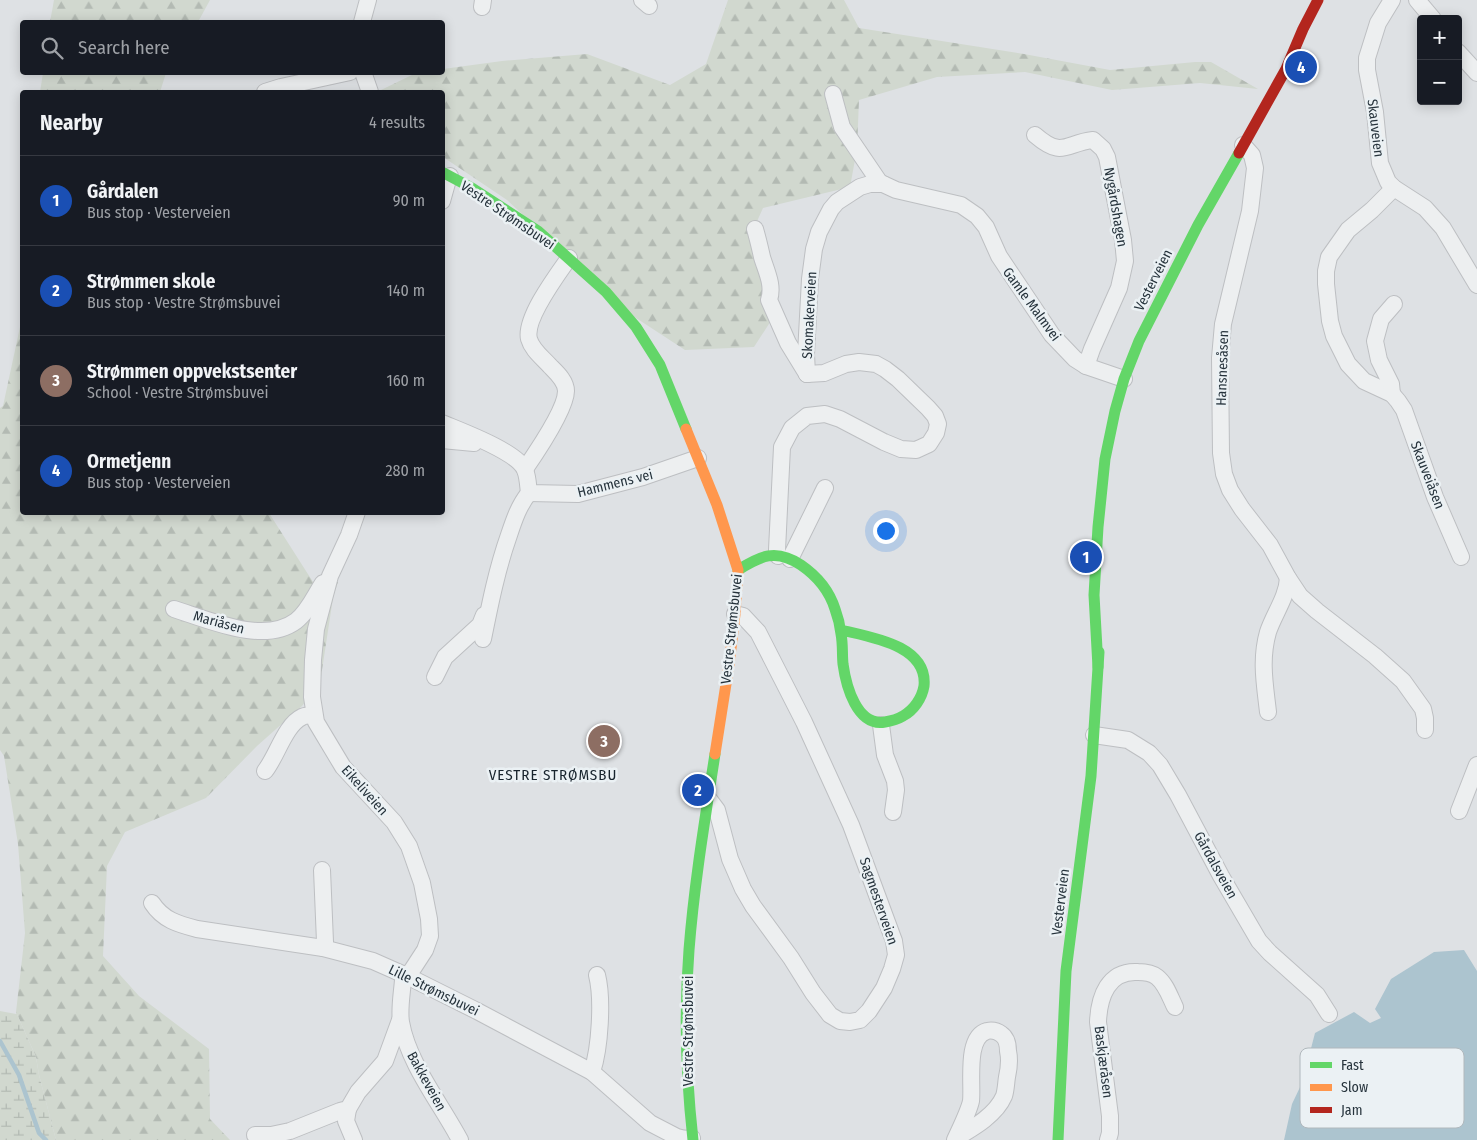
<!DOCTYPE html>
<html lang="en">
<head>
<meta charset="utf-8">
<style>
  body { margin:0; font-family:"Fira Sans Condensed",sans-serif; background:#20242c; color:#f1f3f6 }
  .controls { position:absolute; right:15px; top:15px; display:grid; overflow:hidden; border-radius:5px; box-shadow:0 2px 12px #0003 }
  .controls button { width:45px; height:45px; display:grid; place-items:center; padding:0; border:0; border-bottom:1px solid #363941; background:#171b24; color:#f1f3f6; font:25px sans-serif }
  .you { position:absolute; left:885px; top:530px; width:18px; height:18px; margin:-12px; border:4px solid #fff; border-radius:50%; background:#1a73e8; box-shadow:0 0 0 8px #1a73e833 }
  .badge { display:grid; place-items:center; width:32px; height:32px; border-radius:50%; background:#db2777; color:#fff; font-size:16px; font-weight:700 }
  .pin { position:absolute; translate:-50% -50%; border:2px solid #fff; box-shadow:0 1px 5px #0006 }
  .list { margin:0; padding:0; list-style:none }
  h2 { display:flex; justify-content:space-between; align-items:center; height:65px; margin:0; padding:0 20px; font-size:21px }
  h2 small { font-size:16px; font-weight:400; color:#9ea1a6 }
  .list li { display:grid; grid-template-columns:32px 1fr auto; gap:15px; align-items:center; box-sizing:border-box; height:90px; padding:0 20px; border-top:1px solid #363941 }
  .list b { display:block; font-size:19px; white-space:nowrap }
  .list p { margin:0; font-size:16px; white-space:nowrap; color:#9ea1a6 }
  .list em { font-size:16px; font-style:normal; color:#9ea1a6 }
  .icon { flex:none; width:28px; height:28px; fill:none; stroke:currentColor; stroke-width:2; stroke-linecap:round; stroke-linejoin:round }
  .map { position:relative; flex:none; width:1477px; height:1140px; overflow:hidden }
  .search { position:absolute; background:#171b24; box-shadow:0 2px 12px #0003; left:20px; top:20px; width:425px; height:55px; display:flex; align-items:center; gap:12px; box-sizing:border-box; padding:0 18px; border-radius:5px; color:#9ea1a6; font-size:19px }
  .panel { position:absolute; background:#171b24; box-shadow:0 2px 12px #0003; left:20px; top:90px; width:425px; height:425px; border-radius:5px }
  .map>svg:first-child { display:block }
</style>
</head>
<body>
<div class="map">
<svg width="1477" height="1140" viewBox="0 0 1477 1140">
  <defs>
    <pattern id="forest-firs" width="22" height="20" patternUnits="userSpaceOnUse" patternTransform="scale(1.25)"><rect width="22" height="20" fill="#d1d8cf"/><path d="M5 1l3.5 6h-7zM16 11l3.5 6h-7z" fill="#b3bab3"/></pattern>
    <pattern id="wetland-marsh" width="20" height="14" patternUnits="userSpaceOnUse" patternTransform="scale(1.25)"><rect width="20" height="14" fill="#d1d8cf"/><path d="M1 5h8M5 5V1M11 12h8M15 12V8" fill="none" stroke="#b3bab3"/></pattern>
  </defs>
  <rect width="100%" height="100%" fill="#dee1e4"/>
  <g fill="url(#forest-firs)">
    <polygon points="54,0 210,0 198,22 50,22"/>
    <polygon points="728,0 844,0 859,28 1024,54 1110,70 1195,62 1211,62 1258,89 1200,83 1112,90 1025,72 937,77 859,100 857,149 850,187 763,208 754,228 776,313 754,347 685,350 633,316 507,200 443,157 442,92 382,92 381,90 416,73 442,72 443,69 502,61 587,54 670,85 706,64"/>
    <polygon points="43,73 43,72 166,73 160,92 40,92"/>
    <polygon points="22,232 22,512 269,513 313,582 338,582 333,598 320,683 302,706 257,746 206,798 125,832 107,866 103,956 139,996 209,1049 210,1119 230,1140 56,1140 39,1075 36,1057 16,1012 25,933 18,844 4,756 0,750 0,408 3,406 20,327"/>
  </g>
  <polygon fill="url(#wetland-marsh)" points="0,1011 16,1014 16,1012 36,1057 39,1075 56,1140 0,1140"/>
  <polygon fill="#acc4cf" points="1464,950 1477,971 1477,1140 1284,1140 1292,1104 1302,1083 1315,1033 1354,1012 1370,1023 1381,1018 1375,1009 1391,979 1434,952"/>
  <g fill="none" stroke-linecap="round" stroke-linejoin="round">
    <polyline stroke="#acc4cf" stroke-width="4.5" points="0,1041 19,1075 39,1133 46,1140"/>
    <defs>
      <g id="street">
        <polyline points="642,0 649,6"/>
        <polyline points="1392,0 1378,23 1367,58 1367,70 1375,112 1380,163 1388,182 1394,188 1425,208 1443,228 1477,285"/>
        <polyline points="1417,0 1433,19"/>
        <polyline points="482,7 483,0"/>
        <polyline points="362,22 368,0"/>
        <polyline points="1458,52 1477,73"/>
        <polyline points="363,72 370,92"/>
        <polyline points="265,92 281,87 350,72"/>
        <polyline points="833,94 842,127 880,183 883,184"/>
        <path d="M 1035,135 C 1063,159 1065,143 1093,140 L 1103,149 L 1107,157 L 1123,240 L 1125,261 L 1119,288 L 1092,349 L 1086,366"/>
        <polyline points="1243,145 1252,155 1255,168 1250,211 1223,324 1220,358 1221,453 1224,474 1230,490 1242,509 1270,545 1288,578 1300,596 1317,611 1375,656 1403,681 1423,709 1425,718 1425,730"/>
        <polyline points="1394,188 1372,210 1348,230 1329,257 1326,271 1326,284 1330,321 1334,336 1348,364 1364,381 1392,394 1398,401 1404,410 1435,497 1461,557"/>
        <polyline points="442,201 447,183 450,176"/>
        <path d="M 755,229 C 758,239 760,248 762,257 C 766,271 774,285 769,300 L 788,343 L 807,374"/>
        <polyline points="807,374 806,354 810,279 814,249 819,232 831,209 837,202 860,187 870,184 883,184 896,190 961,205 977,216 986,227 999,256 1052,335 1075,359 1086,366 1124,379"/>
        <polyline points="1392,394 1391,384 1379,360 1375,341 1381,319 1394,304"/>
        <path d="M 442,423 C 461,431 518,452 525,470 C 528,477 528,486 529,493 L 578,494 L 643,477 L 698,458"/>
        <polyline points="442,440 474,443"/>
        <path d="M 525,469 C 536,453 566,409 566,391 C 566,381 557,373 550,366 C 543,358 532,350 529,339 C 524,319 557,275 569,258"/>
        <path d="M 357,512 L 349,535 L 330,576 L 316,629 L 313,660 L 312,697 L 316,722 L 343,767 L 394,822 L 409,846 L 422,883 L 429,919 L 430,936 L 425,950 L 412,970 L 403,980 C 402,993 399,1009 401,1022 C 408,1063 441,1104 460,1140"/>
        <polyline points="778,556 777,550 782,447 792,428 807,416 825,414 840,419 884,442 901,449 916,450 929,444 936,433 938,424 935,416 928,408 898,379 885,369 876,364 859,362 846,364 824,373 807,374"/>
        <polyline points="790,559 825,488"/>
        <path d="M 174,609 C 209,620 264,645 296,621 C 308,612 315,595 323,583"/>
        <path d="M 483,639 C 490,604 497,569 509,535 C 514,520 519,505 529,493"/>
        <polyline points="435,677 445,657 480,625 484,615"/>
        <path d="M 1268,712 C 1265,685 1260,660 1268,632 C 1274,614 1287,597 1288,578"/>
        <polyline points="881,725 885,755 895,781 896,790 893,812"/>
        <polyline points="1094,735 1128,740 1149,753 1160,765 1178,795 1221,876 1259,941 1270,953 1317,995 1329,1014"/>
        <path d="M 265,771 C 277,756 285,725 302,717 C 305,715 311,716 314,715"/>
        <polyline points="708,798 717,810 730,859 743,889 753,906 791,958 813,993 830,1015 840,1021 850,1022 860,1020 869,1011 884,988 892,969 896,955 894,941 851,825 804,722 758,632 743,616 735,614"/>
        <polyline points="1459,811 1477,765"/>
        <polyline points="322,870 325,942 323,948"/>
        <path d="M 152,903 C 163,920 178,924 197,929 L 323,948 L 373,961 L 407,976 L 477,1011 L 592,1072 L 650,1123 L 677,1137 L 685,1139 L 692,1138"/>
        <path d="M 592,1072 C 600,1048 603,999 597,975"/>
        <polyline points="348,1109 346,1121 354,1140"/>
        <polyline points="255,1135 271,1135 290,1131 340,1111 348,1109 358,1092 385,1061 400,1020"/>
        <path d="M 955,1140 C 959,1131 969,1111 971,1101 C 973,1084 965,1037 987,1031 C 992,1030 997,1031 1001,1034 C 1007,1038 1008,1044 1008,1051 C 1010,1060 1009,1068 1007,1077 C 1006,1083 1006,1090 1004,1096 C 996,1115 973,1128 956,1138"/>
        <path d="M 1108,1140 L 1110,1133 L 1110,1116 L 1098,1022 C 1099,997 1108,970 1138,972 C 1145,972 1152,973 1157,977 C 1166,984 1170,997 1175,1007"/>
      </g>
    </defs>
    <use href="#street" stroke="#bdbfc2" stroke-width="18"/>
    <use href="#street" stroke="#edeff0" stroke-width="16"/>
    <g stroke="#63d668" stroke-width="11">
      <polyline points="442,172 472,188 538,231 606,292 636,327 660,365 686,429"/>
      <path d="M 738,570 C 760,556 776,548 801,565 C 817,576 829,590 835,609 C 838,617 840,625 841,634 C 843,644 842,654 843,664 C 846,686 857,727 885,722 C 891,721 898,719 903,716 C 914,710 922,698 924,686 C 928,645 870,637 841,630"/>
      <polyline points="1098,667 1094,595 1098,527 1105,459 1115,411 1124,379 1139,341 1198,225 1239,153"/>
      <path d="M 693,1140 C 686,1077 684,1013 689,950 C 694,885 705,819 715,754"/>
      <polyline points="1058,1140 1066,971 1091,776 1099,652"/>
    </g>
    <polyline stroke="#ff974d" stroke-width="11" points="686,429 717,505 738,570 735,614 729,665 715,754"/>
    <polyline stroke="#b3261e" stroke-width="11" points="1239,153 1286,69 1303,29 1318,0"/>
  </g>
  <g text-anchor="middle" stroke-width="5" stroke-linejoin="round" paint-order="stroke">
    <g font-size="14" fill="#26333c" stroke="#ebf1f4">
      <text transform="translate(1376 128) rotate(83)" y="5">Skauveien</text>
      <text transform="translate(1116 207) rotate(80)" y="5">Nygårdshagen</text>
      <text transform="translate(508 215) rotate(34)" y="5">Vestre Strømsbuvei</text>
      <text transform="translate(1153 280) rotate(-63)" y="5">Vesterveien</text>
      <text transform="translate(1032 304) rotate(54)" y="5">Gamle Malmvei</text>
      <text transform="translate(809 315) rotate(-87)" y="5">Skomakerveien</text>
      <text transform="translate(1222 368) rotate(-88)" y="5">Hansnesåsen</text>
      <text transform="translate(1428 475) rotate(69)" y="5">Skauveiåsen</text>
      <text transform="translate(615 483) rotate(-14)" y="5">Hammens vei</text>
      <text transform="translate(219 622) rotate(15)" y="5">Mariåsen</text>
      <text transform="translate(731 629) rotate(-84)" y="5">Vestre Strømsbuvei</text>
      <text transform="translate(365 790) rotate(48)" y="5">Eikeliveien</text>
      <text transform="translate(1216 865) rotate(61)" y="5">Gårdalsveien</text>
      <text transform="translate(879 901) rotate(71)" y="5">Sagmesterveien</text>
      <text transform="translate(1060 902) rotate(-83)" y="5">Vesterveien</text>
      <text transform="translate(434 990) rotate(26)" y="5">Lille Strømsbuvei</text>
      <text transform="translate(688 1031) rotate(-90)" y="5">Vestre Strømsbuvei</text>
      <text transform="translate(1104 1062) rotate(83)" y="5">Baskjæråsen</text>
      <text transform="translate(427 1081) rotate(61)" y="5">Bakkeveien</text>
    </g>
    <g font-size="15" letter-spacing="1" fill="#18242d" stroke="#ebf1f4">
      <text x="553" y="780">VESTRE STRØMSBU</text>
    </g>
  </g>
  <rect x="1300" y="1048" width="164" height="80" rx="8" fill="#ebf1f4" stroke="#b0b8bd" stroke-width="1"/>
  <rect x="1310" y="1062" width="22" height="6" fill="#63d668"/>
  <rect x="1310" y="1084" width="22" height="7" fill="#ff974d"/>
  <rect x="1310" y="1107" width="22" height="6" fill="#b3261e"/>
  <g font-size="14" fill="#26333c">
    <text x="1341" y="1070">Fast</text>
    <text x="1341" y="1092">Slow</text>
    <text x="1341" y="1115">Jam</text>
  </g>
</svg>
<div class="controls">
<button>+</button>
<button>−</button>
</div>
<div class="you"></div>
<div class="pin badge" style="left:1086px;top:557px;background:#1a4fb4">1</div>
<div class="pin badge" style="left:698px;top:790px;background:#1a4fb4">2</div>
<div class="pin badge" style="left:604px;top:741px;background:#8d6e63">3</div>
<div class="pin badge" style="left:1301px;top:67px;background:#1a4fb4">4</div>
<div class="search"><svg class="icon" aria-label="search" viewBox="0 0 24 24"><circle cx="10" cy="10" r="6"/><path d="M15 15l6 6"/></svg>Search here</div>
<section class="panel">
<h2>Nearby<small>4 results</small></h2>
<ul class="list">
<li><span class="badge" style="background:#1a4fb4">1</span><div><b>Gårdalen</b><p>Bus stop · Vesterveien</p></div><em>90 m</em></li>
<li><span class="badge" style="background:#1a4fb4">2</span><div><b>Strømmen skole</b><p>Bus stop · Vestre Strømsbuvei</p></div><em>140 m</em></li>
<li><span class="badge" style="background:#8d6e63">3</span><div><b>Strømmen oppvekstsenter</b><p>School · Vestre Strømsbuvei</p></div><em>160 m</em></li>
<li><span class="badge" style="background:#1a4fb4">4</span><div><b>Ormetjenn</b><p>Bus stop · Vesterveien</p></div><em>280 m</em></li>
</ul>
</section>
</div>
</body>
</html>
